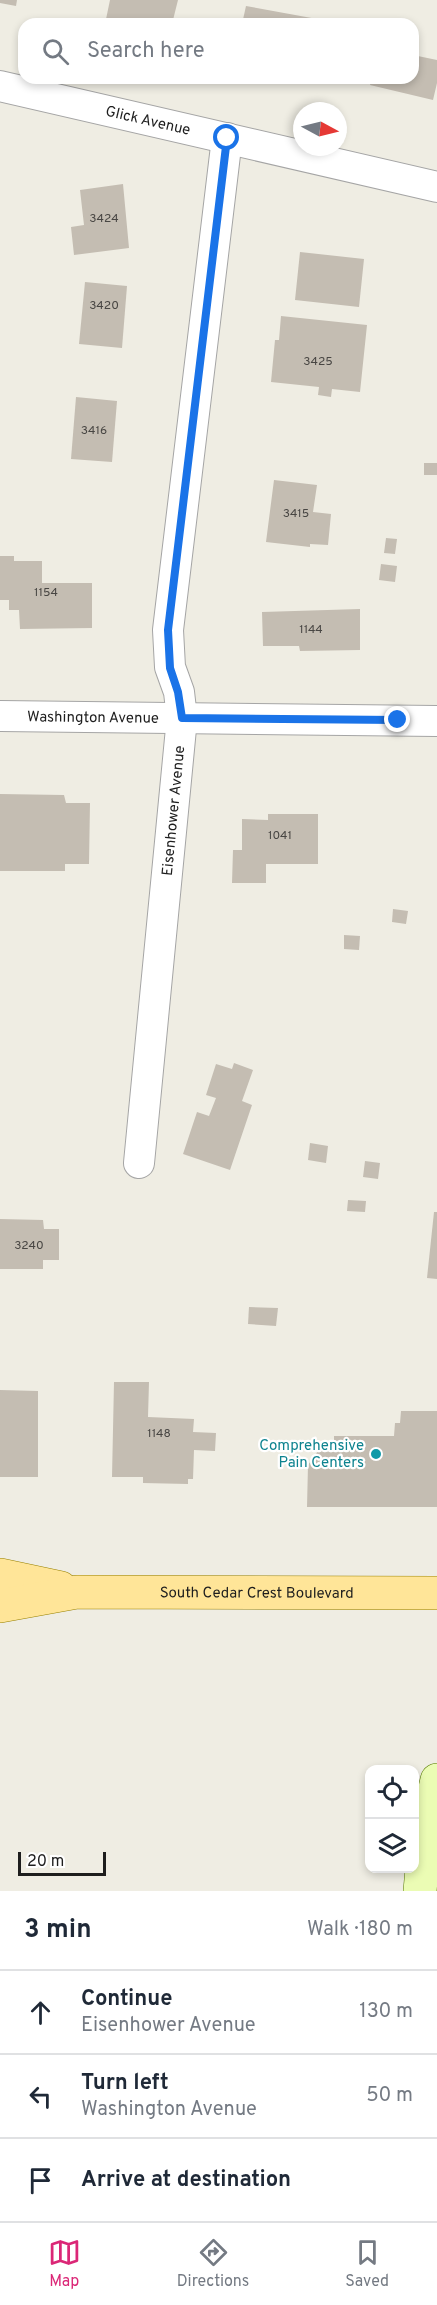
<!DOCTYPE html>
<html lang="en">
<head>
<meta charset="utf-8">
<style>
  body { margin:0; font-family:Overpass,sans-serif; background:#f2f2f3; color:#1f2937 }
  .controls { position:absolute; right:18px; bottom:18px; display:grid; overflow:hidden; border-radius:12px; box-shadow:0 3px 9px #0003 }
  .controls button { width:54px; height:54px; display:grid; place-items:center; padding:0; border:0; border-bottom:2px solid #e0e1e3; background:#fff; color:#1f2937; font:30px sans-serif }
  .compass { position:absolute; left:293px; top:102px; width:54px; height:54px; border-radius:50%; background:#fff; box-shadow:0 3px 9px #0003; rotate:97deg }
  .scale { position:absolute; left:18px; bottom:15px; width:88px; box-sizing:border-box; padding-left:6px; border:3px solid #1e1e1e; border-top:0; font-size:16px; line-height:21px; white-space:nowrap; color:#1e1e1e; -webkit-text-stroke:4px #fff; paint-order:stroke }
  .stop { position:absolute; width:18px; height:18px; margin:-14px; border:4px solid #1a73e8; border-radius:50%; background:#fff }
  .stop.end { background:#1a73e8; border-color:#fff; box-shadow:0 2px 6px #0008 }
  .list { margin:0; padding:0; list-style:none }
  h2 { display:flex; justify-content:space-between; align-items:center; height:78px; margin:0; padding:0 24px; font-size:26px }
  h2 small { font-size:20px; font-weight:400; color:#747a83 }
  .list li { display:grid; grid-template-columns:39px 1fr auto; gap:18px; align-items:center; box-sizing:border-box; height:84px; padding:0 24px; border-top:2px solid #e0e1e3 }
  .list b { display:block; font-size:22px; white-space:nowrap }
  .list p { margin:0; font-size:20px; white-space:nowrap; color:#747a83 }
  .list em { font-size:20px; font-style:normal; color:#747a83 }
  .icon { flex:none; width:33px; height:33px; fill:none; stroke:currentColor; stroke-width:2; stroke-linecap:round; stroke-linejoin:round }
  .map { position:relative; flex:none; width:437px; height:1891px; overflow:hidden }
  .search { position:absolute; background:#fff; box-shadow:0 3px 9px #0003; left:18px; right:18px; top:18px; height:66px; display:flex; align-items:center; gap:15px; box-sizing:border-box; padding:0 21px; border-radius:18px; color:#747a83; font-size:22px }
  .sheet { height:330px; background:#fff }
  nav { display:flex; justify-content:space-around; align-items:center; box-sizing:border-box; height:84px; border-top:2px solid #e0e1e3; background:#fff; font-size:16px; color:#747a83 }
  nav a { display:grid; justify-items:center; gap:3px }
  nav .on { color:#db2777 }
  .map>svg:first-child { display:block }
</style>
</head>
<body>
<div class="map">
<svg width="437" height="1891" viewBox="0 0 437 1891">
  <rect width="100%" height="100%" fill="#efede3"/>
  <g fill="#c4bdb2">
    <polygon points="0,0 17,0 16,6 0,3"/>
    <polygon points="110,0 178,0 172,24 105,24"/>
    <polygon points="246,6 317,19 316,24 242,24"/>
    <polygon points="413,55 437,60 437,83 433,100 370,85 372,78 413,78"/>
    <polygon points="123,184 129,248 74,255 71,227 84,225 80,190"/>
    <polygon points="300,252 364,259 359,307 295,300"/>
    <polygon points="85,282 127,286 122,348 79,344"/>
    <polygon points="281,316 367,325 360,392 332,389 331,397 318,395 319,387 271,382 275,340 279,340"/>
    <polygon points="76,397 117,401 112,462 71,459"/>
    <rect x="424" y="463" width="13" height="12"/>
    <polygon points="274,480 317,485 313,512 331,514 328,545 310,544 310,547 266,542"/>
    <polygon points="386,538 397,539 395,554 384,553"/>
    <polygon points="0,556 14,556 14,561 42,561 42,583 92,583 92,628 20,629 19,610 9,610 9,600 0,600"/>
    <polygon points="381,564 397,566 395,582 379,580"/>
    <polygon points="360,609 360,650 300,651 299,646 263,646 262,612"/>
    <polygon points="0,794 64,795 66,803 90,803 89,864 65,864 65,871 0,871"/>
    <polygon points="268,814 318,814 318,864 266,864 266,883 232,883 233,850 242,850 242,819 268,820"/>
    <polygon points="393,909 408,911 406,924 392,922"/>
    <polygon points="344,935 360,936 359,950 344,949"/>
    <polygon points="234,1063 253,1070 242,1101 252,1105 230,1170 183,1154 197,1112 209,1116 216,1098 206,1095 216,1064 232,1069"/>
    <polygon points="310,1143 328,1146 326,1163 308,1160"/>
    <polygon points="365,1161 380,1163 378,1179 363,1177"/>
    <polygon points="348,1200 366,1201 365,1212 347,1211"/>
    <polygon points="434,1212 437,1212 437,1279 427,1278"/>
    <polygon points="0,1219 43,1220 44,1229 59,1229 59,1260 43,1260 43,1269 0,1269"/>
    <polygon points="249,1307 278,1308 276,1326 248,1324"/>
    <polygon points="114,1382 149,1382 148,1417 194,1419 193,1432 216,1433 215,1451 194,1450 193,1479 188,1479 188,1484 143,1483 143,1477 112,1477"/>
    <polygon points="0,1390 38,1391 38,1477 0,1477"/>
    <polygon points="401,1411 437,1411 437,1507 307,1507 308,1465 323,1444 334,1444 334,1436 394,1436 395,1423 400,1423"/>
  </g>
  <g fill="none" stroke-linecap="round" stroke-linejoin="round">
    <defs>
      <g id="street">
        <path id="s1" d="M 0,86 L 437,187"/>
        <path id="s2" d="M 0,716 L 437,721"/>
        <path id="s3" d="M 139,1163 L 182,718 L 179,692 L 170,667 L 168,630 L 227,138"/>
      </g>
      <polyline id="secondary" points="420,1891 426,1826 437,1780"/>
      <g id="primary">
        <polyline points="0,1575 61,1588"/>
        <path id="s4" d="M 0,1606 L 77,1592 L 437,1593"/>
      </g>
    </defs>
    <use href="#street" stroke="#a5a5a5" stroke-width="32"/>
    <use href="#secondary" stroke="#567900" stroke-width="34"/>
    <use href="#primary" stroke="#978000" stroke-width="34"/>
    <use href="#street" stroke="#fff" stroke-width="30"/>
    <use href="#secondary" stroke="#ebfcb4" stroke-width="33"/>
    <use href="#primary" stroke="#ffe598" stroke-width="33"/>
  </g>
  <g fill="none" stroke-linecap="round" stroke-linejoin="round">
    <polyline stroke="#1a73e8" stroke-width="8" points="227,138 168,630 170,668 178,692 182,718 398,720"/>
  </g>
  <circle fill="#0f9aa8" stroke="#fff" stroke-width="2" cx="376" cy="1454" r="6"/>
  <g text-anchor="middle" stroke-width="4.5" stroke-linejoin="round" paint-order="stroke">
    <g font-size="12" fill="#484643">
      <text x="104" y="222">3424</text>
      <text x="104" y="309">3420</text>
      <text x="318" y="365">3425</text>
      <text x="94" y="434">3416</text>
      <text x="296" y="517">3415</text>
      <text x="46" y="596">1154</text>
      <text x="311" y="633">1144</text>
      <text x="280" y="839">1041</text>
      <text x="29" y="1249">3240</text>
      <text x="159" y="1437">1148</text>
    </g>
    <g font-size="15" fill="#1e1e1e" stroke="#fff">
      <text dy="5" stroke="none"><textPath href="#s1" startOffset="152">Glick Avenue</textPath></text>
      <text dy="5" stroke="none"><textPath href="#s2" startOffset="93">Washington Avenue</textPath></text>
      <text dy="5" stroke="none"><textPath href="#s3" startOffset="354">Eisenhower Avenue</textPath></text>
      <text dy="5" stroke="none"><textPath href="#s4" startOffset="258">South Cedar Crest Boulevard</textPath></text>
    </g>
    <g font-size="15" fill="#0d838f" stroke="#fff" text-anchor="end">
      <text x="364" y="1450">Comprehensive<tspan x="364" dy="17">Pain Centers</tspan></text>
    </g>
  </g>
</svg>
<div class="controls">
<button><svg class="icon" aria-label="locate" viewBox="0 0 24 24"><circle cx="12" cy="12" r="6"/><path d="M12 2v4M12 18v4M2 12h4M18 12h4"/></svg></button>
<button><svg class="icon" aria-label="layers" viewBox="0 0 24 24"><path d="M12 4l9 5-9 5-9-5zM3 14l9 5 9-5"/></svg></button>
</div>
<svg class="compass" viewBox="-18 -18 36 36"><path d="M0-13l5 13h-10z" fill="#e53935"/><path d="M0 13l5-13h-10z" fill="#747a83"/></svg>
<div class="scale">20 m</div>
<div class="stop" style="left:227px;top:138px"></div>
<div class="stop end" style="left:398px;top:720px"></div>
<div class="search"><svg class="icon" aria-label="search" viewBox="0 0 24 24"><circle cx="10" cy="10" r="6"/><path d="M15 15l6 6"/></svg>Search here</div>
</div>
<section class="sheet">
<h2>3 min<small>Walk · 180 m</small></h2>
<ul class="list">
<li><svg class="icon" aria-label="ahead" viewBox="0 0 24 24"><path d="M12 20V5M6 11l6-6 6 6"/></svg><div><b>Continue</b><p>Eisenhower Avenue</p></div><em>130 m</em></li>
<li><svg class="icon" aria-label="left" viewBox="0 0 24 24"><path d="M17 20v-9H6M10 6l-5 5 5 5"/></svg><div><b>Turn left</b><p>Washington Avenue</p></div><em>50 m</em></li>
<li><svg class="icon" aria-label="arrive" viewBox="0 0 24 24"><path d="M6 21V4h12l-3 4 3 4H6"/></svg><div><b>Arrive at destination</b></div></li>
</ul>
</section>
<nav>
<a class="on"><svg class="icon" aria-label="map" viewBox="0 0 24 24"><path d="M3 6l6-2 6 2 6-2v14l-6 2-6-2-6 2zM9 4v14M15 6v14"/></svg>Map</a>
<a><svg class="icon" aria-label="directions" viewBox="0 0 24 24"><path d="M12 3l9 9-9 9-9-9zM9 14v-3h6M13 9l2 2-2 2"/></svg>Directions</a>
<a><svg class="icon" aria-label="saved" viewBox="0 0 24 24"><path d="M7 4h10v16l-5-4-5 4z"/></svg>Saved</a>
</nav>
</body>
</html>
